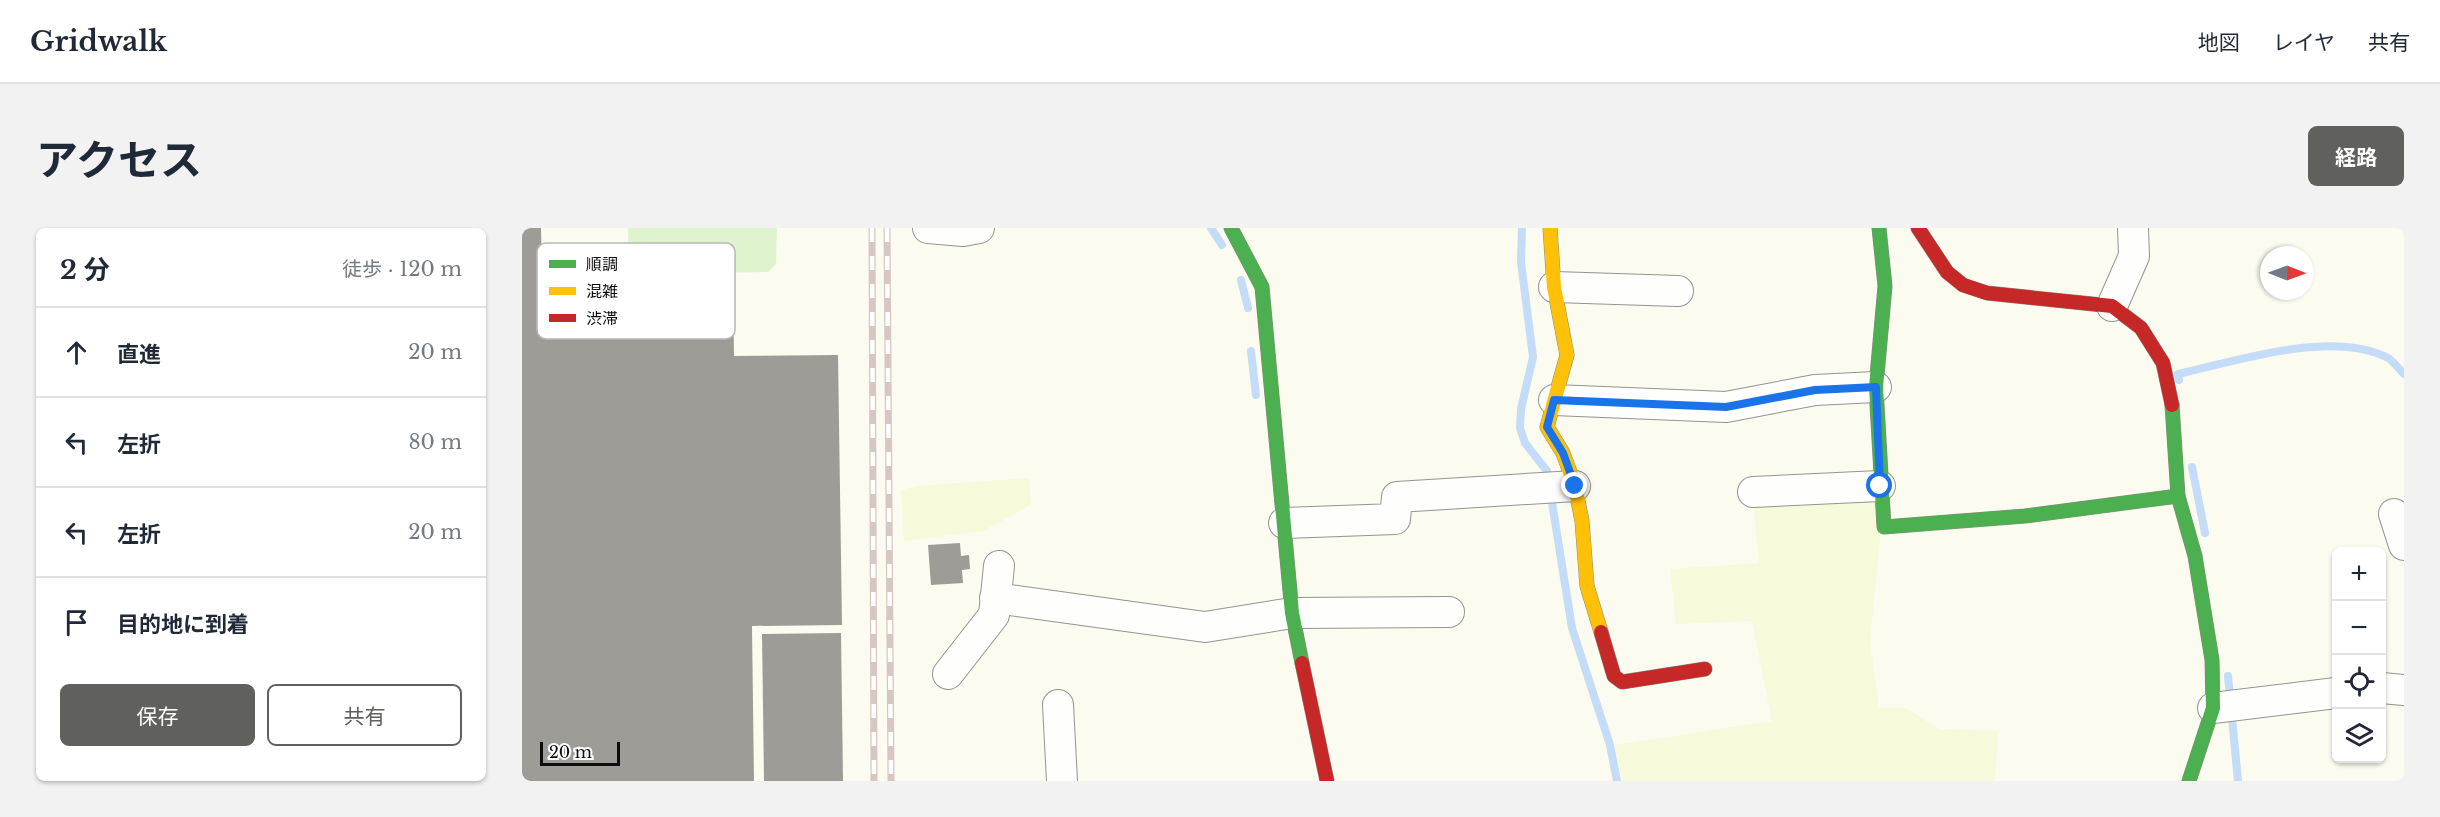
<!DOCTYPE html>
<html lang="ja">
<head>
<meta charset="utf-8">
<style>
  body { margin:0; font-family:"Libre Baskerville","Noto Sans JP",serif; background:#f2f2f3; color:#1f2937 }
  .controls { position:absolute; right:18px; bottom:18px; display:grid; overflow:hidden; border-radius:9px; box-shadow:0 2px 4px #0004 }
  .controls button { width:54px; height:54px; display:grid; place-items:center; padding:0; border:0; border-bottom:2px solid #e0e1e3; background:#fff; color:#1f2937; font:30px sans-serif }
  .compass { position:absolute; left:1738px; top:18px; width:54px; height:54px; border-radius:50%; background:#fff; box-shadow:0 2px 4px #0004; rotate:91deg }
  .scale { position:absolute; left:18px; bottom:15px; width:80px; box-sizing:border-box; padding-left:6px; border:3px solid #0d0d0d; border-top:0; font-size:16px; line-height:21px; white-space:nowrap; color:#0d0d0d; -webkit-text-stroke:4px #fff; paint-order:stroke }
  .stop { position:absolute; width:18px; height:18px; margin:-14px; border:4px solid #1a73e8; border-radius:50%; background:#fff }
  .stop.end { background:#1a73e8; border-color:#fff; box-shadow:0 2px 6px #0008 }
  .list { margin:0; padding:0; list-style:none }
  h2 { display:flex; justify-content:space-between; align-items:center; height:78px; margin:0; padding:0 24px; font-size:26px }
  h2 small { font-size:20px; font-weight:400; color:#747a83 }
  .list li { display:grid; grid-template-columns:39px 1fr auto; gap:18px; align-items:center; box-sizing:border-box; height:90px; padding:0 24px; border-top:2px solid #e0e1e3 }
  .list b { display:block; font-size:22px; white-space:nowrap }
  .list em { font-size:20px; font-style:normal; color:#747a83 }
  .actions { display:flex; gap:12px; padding:18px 24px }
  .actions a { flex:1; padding:14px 0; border:2px solid #60605c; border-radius:9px; text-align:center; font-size:21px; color:#60605c }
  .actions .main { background:#60605c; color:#fff }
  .icon { flex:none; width:33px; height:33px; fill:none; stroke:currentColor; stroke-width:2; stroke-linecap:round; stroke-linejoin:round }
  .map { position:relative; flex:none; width:1882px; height:553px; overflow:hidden; border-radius:9px }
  header { display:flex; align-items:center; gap:36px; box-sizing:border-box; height:84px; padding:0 30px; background:#fff; border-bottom:2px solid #e0e1e3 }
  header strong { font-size:28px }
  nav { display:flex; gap:33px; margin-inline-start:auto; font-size:21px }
  .intro { display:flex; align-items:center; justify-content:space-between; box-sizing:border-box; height:144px; padding:0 36px }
  h1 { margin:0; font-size:42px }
  .button { padding:15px 27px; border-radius:9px; background:#60605c; color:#fff; font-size:21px; font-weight:700 }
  main { display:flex; gap:36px; padding:0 36px }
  aside { flex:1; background:#fff; border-radius:9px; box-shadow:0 2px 4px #0004 }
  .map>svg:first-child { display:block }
</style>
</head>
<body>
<header>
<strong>Gridwalk</strong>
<nav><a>地図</a><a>レイヤ</a><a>共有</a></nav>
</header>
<div class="intro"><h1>アクセス</h1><a class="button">経路</a></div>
<main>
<aside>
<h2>2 分<small>徒歩 · 120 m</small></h2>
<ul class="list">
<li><svg class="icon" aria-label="ahead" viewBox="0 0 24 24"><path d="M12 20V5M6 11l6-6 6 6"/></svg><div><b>直進</b></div><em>20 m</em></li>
<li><svg class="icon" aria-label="left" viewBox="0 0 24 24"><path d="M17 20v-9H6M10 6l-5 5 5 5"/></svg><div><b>左折</b></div><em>80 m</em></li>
<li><svg class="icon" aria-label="left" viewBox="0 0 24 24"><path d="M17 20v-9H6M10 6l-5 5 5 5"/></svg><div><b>左折</b></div><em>20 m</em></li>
<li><svg class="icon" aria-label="arrive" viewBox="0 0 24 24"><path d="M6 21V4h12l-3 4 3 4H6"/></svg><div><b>目的地に到着</b></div></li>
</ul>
<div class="actions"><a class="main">保存</a><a>共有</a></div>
</aside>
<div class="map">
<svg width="1882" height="553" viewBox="0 0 1882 553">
  <rect width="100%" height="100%" fill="#fbfbf0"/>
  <g fill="#f7f9db">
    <polygon points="507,250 509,277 461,303 382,313 379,262 396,258"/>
    <polygon points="1353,269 1358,312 1348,413 1357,480 1384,480 1417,501 1476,503 1473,553 1100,553 1093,517 1250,493 1230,393 1154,396 1148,341 1237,335 1231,273"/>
  </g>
  <polygon fill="#def3ce" points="106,0 255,0 254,36 246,44 107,47"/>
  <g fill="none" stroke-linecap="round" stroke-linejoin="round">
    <g stroke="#c4dcf7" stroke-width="8">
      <polyline points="689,0 700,17"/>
      <polyline points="1000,0 999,34 1011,129 999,181 998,200 1003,215 1025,243 1050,400 1088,517 1095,553"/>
      <polyline points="719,52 726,80"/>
      <polyline points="729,123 734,167"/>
      <path d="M 1657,152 L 1656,146 C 1715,133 1810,101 1866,130 C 1872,134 1877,141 1882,146"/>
      <polyline points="1670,239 1683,305"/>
      <polyline points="1706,448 1716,553"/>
    </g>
  </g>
  <g fill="#9e9c96">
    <polygon points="0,0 19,0 20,48 211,46 212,128 316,127 320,397 230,398 232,553 0,553"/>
    <polygon points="438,315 439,328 447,327 448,341 440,342 441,355 409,357 406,317"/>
    <polygon points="319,405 321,553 242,553 240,406"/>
  </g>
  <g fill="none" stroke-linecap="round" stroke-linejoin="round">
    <defs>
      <g id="street">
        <polyline points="406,0 441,3 457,0"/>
        <polyline points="1032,59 1156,63"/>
        <polyline points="1590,78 1612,28 1611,0"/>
        <polyline points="1032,172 1204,179 1293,162 1354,159"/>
        <polyline points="1231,264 1358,258"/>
        <polyline points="1872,286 1882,317"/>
        <polyline points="762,295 873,291 875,269 1053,258"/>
        <polyline points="473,370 683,399 770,385 927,384"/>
        <polyline points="426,446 472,387 477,338"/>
        <polyline points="1860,460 1882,462"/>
        <polyline points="536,477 540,553"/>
        <polyline points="1691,480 1814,465"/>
      </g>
      <g id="fast">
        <polyline points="709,0 740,59 770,385 780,435"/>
        <polyline points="1357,0 1363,58 1354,159 1362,299 1503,288 1656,268"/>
        <polyline points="1650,177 1656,268 1673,328 1690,432 1691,480 1667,553"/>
      </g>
      <polyline id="slow" points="1028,0 1032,59 1045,127 1025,199 1041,225 1053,258 1060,293 1065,358 1079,404"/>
      <g id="jam">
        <polyline points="1396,0 1425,44 1441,57 1465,65 1590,78 1619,100 1641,135 1650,177"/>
        <polyline points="1079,404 1092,448 1100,454 1183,441"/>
        <polyline points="780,435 805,553"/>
      </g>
    </defs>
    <use href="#street" stroke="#94948f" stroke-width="32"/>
    <use href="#fast" stroke="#8b8b86" stroke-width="15"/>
    <use href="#slow" stroke="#8b8b86" stroke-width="15"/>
    <use href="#jam" stroke="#8b8b86" stroke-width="15"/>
    <use href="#street" stroke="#fefefd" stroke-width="30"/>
    <use href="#fast" stroke="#4caf50" stroke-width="14"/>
    <use href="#slow" stroke="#ffc107" stroke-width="14"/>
    <use href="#jam" stroke="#c62828" stroke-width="14"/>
    <defs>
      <g id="rail">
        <polyline points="350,0 352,553"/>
        <polyline points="365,0 369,553"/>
      </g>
    </defs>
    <use href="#rail" stroke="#d8c6c2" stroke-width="7"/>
    <use href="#rail" stroke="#fff" stroke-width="4.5" stroke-dasharray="14" stroke-linecap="butt"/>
  </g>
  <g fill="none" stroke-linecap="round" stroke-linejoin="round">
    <polyline stroke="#1a73e8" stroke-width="8" points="1053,258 1041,225 1025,199 1032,172 1204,179 1293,162 1354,159 1358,258"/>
  </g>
  <rect x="15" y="15" width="198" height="96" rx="9" fill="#fff" stroke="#b6b6b6" stroke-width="1.5"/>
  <rect x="27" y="32" width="27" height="8" fill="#4caf50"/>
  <rect x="27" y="59" width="27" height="8" fill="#ffc107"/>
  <rect x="27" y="86" width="27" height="8" fill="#c62828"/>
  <g font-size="16" fill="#0d0d0d">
    <text x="64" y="42">順調</text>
    <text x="64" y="69">混雑</text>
    <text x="64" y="96">渋滞</text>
  </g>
</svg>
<div class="controls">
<button>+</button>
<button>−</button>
<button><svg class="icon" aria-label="locate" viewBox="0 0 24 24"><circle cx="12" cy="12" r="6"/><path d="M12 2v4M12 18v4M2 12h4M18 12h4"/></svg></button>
<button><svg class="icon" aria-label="layers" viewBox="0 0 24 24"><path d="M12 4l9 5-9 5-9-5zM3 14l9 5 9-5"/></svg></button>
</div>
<svg class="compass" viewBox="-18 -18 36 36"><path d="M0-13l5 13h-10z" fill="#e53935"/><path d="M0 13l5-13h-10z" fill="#747a83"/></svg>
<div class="scale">20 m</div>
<div class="stop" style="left:1358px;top:258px"></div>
<div class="stop end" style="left:1053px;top:258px"></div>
</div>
</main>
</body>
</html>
